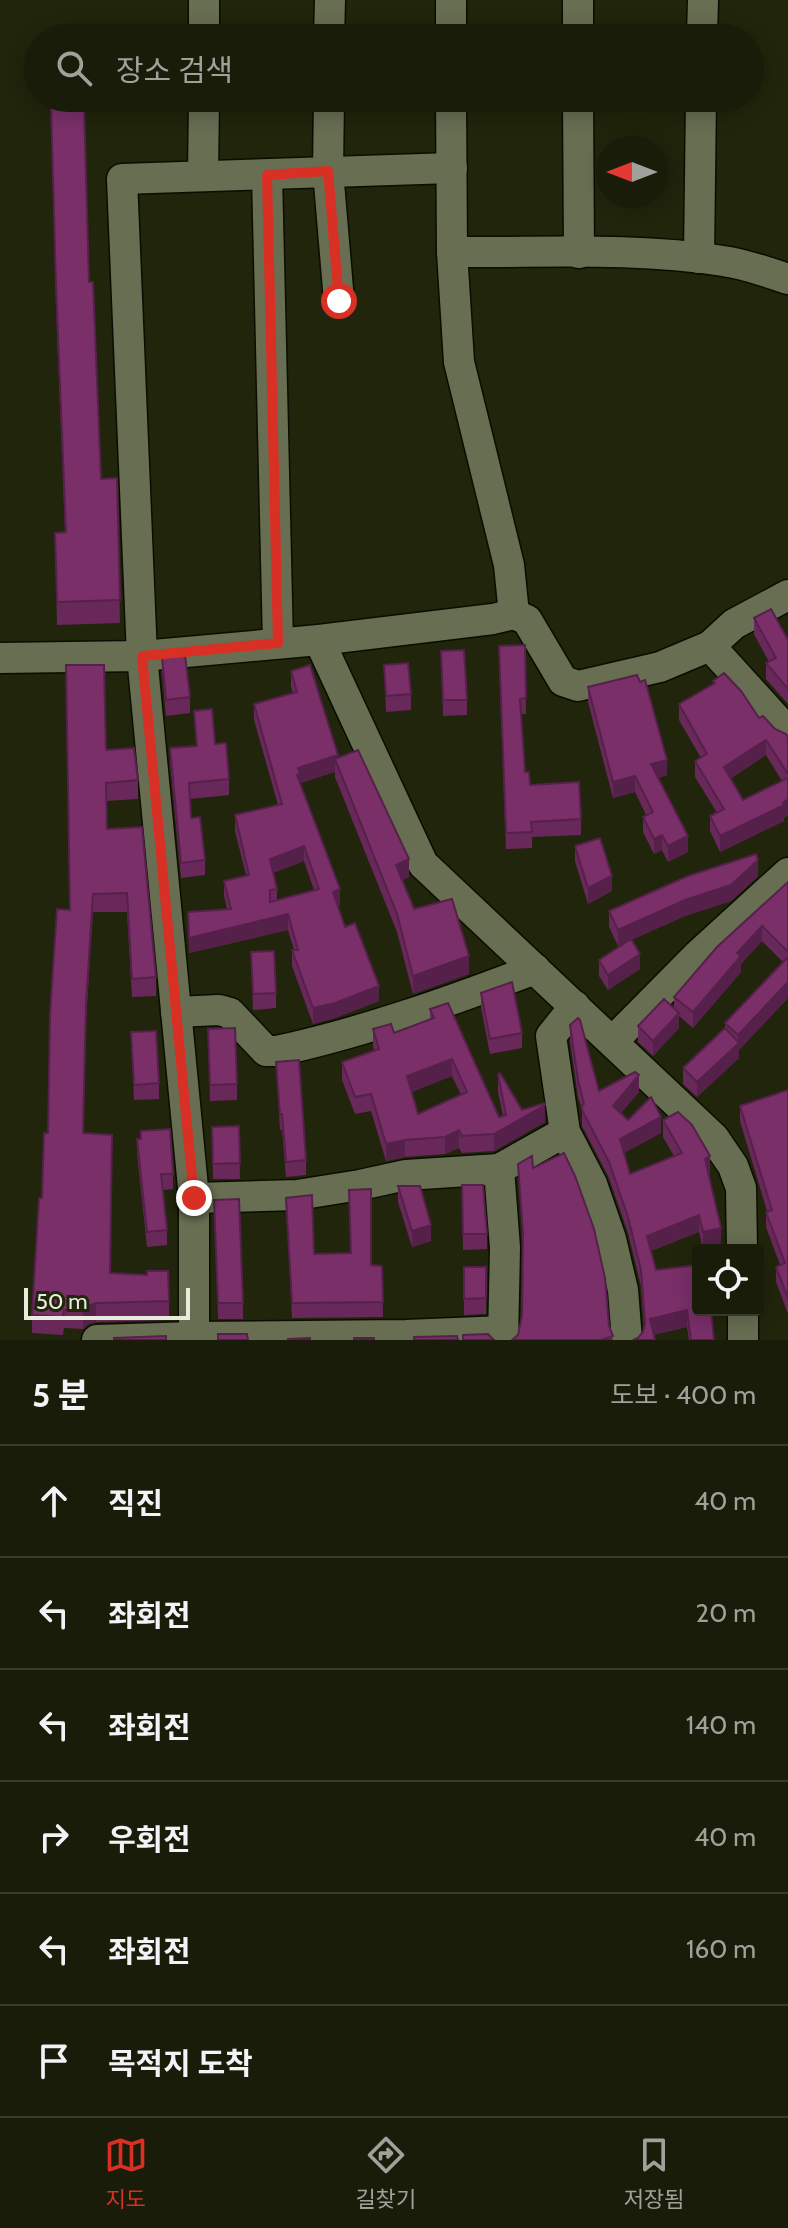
<!DOCTYPE html>
<html lang="ko">
<head>
<meta charset="utf-8">
<style>
  body { margin:0; font-family:Cabin,"Noto Sans KR",sans-serif; background:#212512; color:#f1f3f6 }
  .controls { position:absolute; right:24px; bottom:24px; display:grid; overflow:hidden; border-radius:8px; box-shadow:0 4px 20px #0003 }
  .controls button { width:72px; height:72px; display:grid; place-items:center; padding:0; border:0; border-bottom:2px solid #363a29; background:#181c08; color:#f1f3f6; font:40px sans-serif }
  .compass { position:absolute; left:596px; top:136px; width:72px; height:72px; border-radius:50%; background:#181c08; box-shadow:0 4px 20px #0003; rotate:270deg }
  .scale { position:absolute; left:24px; bottom:20px; width:166px; box-sizing:border-box; padding-left:8px; border:4px solid #e8ecdc; border-top:0; font-size:22px; line-height:28px; white-space:nowrap; color:#e8ecdc; -webkit-text-stroke:6px #20250b; paint-order:stroke }
  .stop { position:absolute; width:24px; height:24px; margin:-18px; border:6px solid #d93025; border-radius:50%; background:#fff }
  .stop.end { background:#d93025; border-color:#fff; box-shadow:0 2px 8px #0008 }
  .list { margin:0; padding:0; list-style:none }
  h2 { display:flex; justify-content:space-between; align-items:center; height:104px; margin:0; padding:0 32px; font-size:34px }
  h2 small { font-size:26px; font-weight:400; color:#9fa19c }
  .list li { display:grid; grid-template-columns:52px 1fr auto; gap:24px; align-items:center; box-sizing:border-box; height:112px; padding:0 32px; border-top:2px solid #363a29 }
  .list b { display:block; font-size:30px; white-space:nowrap }
  .list em { font-size:26px; font-style:normal; color:#9fa19c }
  .icon { flex:none; width:44px; height:44px; fill:none; stroke:currentColor; stroke-width:2; stroke-linecap:round; stroke-linejoin:round }
  .map { position:relative; flex:none; width:788px; height:1340px; overflow:hidden }
  .search { position:absolute; background:#181c08; box-shadow:0 4px 20px #0003; left:24px; right:24px; top:24px; height:88px; display:flex; align-items:center; gap:20px; box-sizing:border-box; padding:0 28px; border-radius:44px; color:#9fa19c; font-size:30px }
  .sheet { height:776px; background:#181c08 }
  nav { display:flex; justify-content:space-around; align-items:center; box-sizing:border-box; height:112px; border-top:2px solid #363a29; background:#181c08; font-size:22px; color:#9fa19c }
  nav a { display:grid; justify-items:center; gap:4px }
  nav .on { color:#d93025 }
  .map>svg:first-child { display:block }
</style>
</head>
<body>
<div class="map">
<svg width="788" height="1340" viewBox="0 0 788 1340">
  <rect width="100%" height="100%" fill="#20250b"/>
  <g fill="none" stroke-linecap="round" stroke-linejoin="round">
    <defs>
      <g id="minor">
        <polyline points="451,0 451,38"/>
        <polyline points="578,0 578,38"/>
        <polyline points="204,38 204,0"/>
        <polyline points="329,38 330,0"/>
        <polyline points="702,38 703,0"/>
        <polyline points="329,98 328,171 339,301"/>
        <polyline points="578,98 579,253"/>
        <polyline points="267,175 278,643"/>
        <polyline points="203,176 204,98"/>
        <path d="M 452,252 C 542,253 634,247 723,261 C 745,264 767,272 788,279"/>
        <polyline points="699,258 701,98"/>
        <polyline points="514,614 527,620 563,681 578,686 660,667 710,646 734,624 788,595"/>
        <polyline points="319,640 423,864 714,1138 733,1166 741,1188 742,1250"/>
        <polyline points="710,646 788,732"/>
        <polyline points="0,658 142,656 319,640 493,619 514,614 509,565 459,362 452,252 451,98"/>
        <polyline points="575,1006 551,1036 565,1132 592,1184 611,1239 623,1290 627,1340"/>
        <path d="M 176,1012 L 219,1010 L 230,1013 L 266,1051 L 277,1051 C 365,1032 451,1001 535,969"/>
        <polyline points="613,1041 698,955 788,873"/>
        <polyline points="499,1169 505,1248 503,1340"/>
        <polyline points="194,1198 297,1195 360,1185 406,1175 499,1169 565,1132"/>
        <polyline points="743,1310 743,1340"/>
        <polyline points="194,1337 194,1198 142,656 122,179 452,168"/>
        <polyline points="97,1340 194,1337 406,1335 504,1331"/>
      </g>
    </defs>
    <use href="#minor" stroke="#0a0e00" stroke-width="33"/>
    <use href="#minor" stroke="#676e52" stroke-width="30"/>
  </g>
  <g fill="#69285a" fill-rule="evenodd">
    <polygon points="51,106 89,282 101,479 117,478 120,623 57,625 55,533 65,532 56,308"/>
    <polygon points="754,618 788,640 788,704 766,679 766,663 769,662 754,634"/>
    <polygon points="525,645 526,714 521,714 525,772 530,785 581,819 581,835 532,837 532,848 506,849 499,661"/>
    <polygon points="441,651 467,700 467,715 443,716"/>
    <polygon points="162,657 190,697 190,713 166,716 162,672"/>
    <polygon points="384,665 411,694 411,710 386,712"/>
    <path d="M 291,671 L 338,758 L 409,877 L 402,880 L 414,909 L 469,974 L 413,994 L 397,932 L 335,777 L 335,772 L 300,783 L 340,905 L 338,906 L 345,927 L 379,1001 L 335,1018 L 313,1024 L 292,966 L 292,950 L 294,950 L 288,930 L 189,953 L 188,912 L 227,909 L 224,896 L 224,881 L 246,875 L 235,831 L 235,815 L 278,805 L 254,720 L 254,704 L 293,693 L 291,687 ZM 304,861 L 314,890 L 277,900 L 277,889 L 273,873 Z"/>
    <path d="M 713,681 L 759,718 L 788,737 L 788,815 L 784,818 L 784,821 L 720,852 L 710,831 L 710,816 L 717,813 L 695,777 L 695,761 L 701,758 L 679,720 L 679,704 L 713,684 ZM 766,755 L 782,781 L 743,800 L 730,779 Z"/>
    <polygon points="588,687 667,775 658,778 688,852 668,862 662,850 654,854 643,832 643,817 646,815 635,792 613,798 588,702"/>
    <polygon points="194,711 215,744 229,779 229,795 190,799 191,818 205,860 205,875 181,878 170,763 170,748 196,746"/>
    <polygon points="106,750 138,780 138,799 106,801 107,829 156,977 156,996 132,997 127,912 93,912 86,1021 83,1133 110,1273 169,1301 169,1320 96,1322 88,1324 83,1329 64,1328 63,1335 32,1333 32,1315 42,1198 70,910"/>
    <polygon points="575,846 612,891 588,904 575,861"/>
    <polygon points="758,876 731,901 685,916 631,940 640,969 608,990 599,976 599,960 627,942 618,946 609,927 609,911"/>
    <polygon points="788,882 788,998 739,1050 739,1058 697,1097 683,1084 683,1068 725,1029 725,1023 783,962 762,941 741,964 741,972 693,1028 679,1016 679,1028 653,1056 638,1042 638,1026 674,1009 674,997"/>
    <polygon points="251,952 276,993 276,1008 253,1010"/>
    <polygon points="481,993 522,1033 522,1048 490,1054 481,1008"/>
    <path d="M 430,1009 L 499,1117 L 503,1116 L 498,1092 L 498,1074 L 522,1110 L 545,1122 L 494,1151 L 462,1153 L 459,1148 L 445,1154 L 405,1157 L 386,1161 L 371,1111 L 355,1114 L 342,1080 L 342,1062 L 374,1050 L 373,1046 L 373,1029 L 394,1033 L 430,1019 ZM 452,1076 L 461,1095 L 418,1114 L 411,1092 Z"/>
    <polygon points="570,1025 599,1091 639,1092 621,1113 628,1120 661,1133 624,1153 630,1174 674,1156 663,1137 663,1120 710,1173 708,1174 721,1245 703,1249 699,1232 651,1251 656,1270 714,1340 689,1340 687,1327 638,1338 643,1332 644,1327 641,1286 628,1233 609,1178 582,1126 582,1110 578,1097 570,1041"/>
    <polygon points="208,1029 237,1084 237,1100 210,1101"/>
    <polygon points="131,1032 159,1083 159,1099 134,1100"/>
    <polygon points="276,1062 306,1160 306,1175 286,1177 282,1130 280,1130"/>
    <polygon points="788,1090 788,1314 776,1282 776,1267 780,1265 766,1227 766,1212 767,1211 740,1121 740,1106"/>
    <polygon points="239,1126 240,1179 213,1179 212,1127"/>
    <polygon points="137,1139 173,1174 173,1189 163,1190 167,1230 167,1245 147,1247 137,1154"/>
    <polygon points="518,1164 533,1168 609,1326 613,1340 518,1335 522,1316 523,1246"/>
    <polygon points="462,1185 487,1234 487,1249 463,1250"/>
    <polygon points="398,1186 431,1241 412,1247 398,1202"/>
    <polygon points="286,1198 314,1254 371,1265 382,1266 383,1317 292,1318"/>
    <polygon points="214,1200 243,1303 243,1319 218,1319"/>
    <polygon points="464,1267 486,1267 486,1314 464,1315"/>
  </g>
  <g fill="#55214a">
    <polygon points="766,740 766,755 724,783 724,767"/>
    <polygon points="338,755 338,768 335,759 335,772 300,783 297,790 298,768"/>
    <polygon points="667,760 667,775 651,780 651,764"/>
    <polygon points="635,776 635,792 613,798 613,782"/>
    <polygon points="788,799 788,815 784,818 784,821 720,852 720,836"/>
    <polygon points="662,835 662,850 654,854 654,839"/>
    <polygon points="688,836 688,852 668,862 668,846"/>
    <polygon points="304,846 304,861 270,874 270,859"/>
    <polygon points="409,859 409,877 396,883 396,865"/>
    <polygon points="758,860 758,876 731,901 685,916 618,946 618,930"/>
    <polygon points="612,876 612,891 588,904 588,888"/>
    <polygon points="340,889 340,905 333,908 333,892"/>
    <polygon points="93,894 93,912 86,1021 86,1003"/>
    <polygon points="288,914 288,930 189,953 189,938"/>
    <polygon points="762,926 762,941 741,964 741,972 693,1028 693,1012 737,953"/>
    <polygon points="640,954 640,969 608,990 608,975"/>
    <polygon points="469,956 469,974 413,994 413,976"/>
    <polygon points="788,982 788,998 739,1050 739,1058 697,1097 697,1082 738,1043 738,1035"/>
    <polygon points="379,986 379,1001 335,1018 313,1024 313,1008"/>
    <polygon points="679,1013 679,1028 653,1056 653,1041"/>
    <polygon points="452,1059 452,1076 407,1094 407,1076"/>
    <polygon points="639,1075 639,1092 613,1122 613,1106"/>
    <polygon points="545,1105 545,1122 494,1151 494,1134"/>
    <polygon points="661,1117 661,1133 620,1155 620,1139"/>
    <polygon points="459,1130 459,1148 445,1154 445,1137"/>
    <polygon points="405,1140 405,1157 386,1161 386,1144"/>
    <polygon points="710,1156 710,1173 705,1176 705,1159"/>
    <polygon points="699,1215 699,1232 647,1252 647,1236"/>
    <polygon points="431,1225 431,1241 412,1247 412,1231"/>
    <polygon points="721,1228 721,1245 703,1249 703,1232"/>
    <polygon points="96,1303 96,1322 88,1324 83,1329 83,1310 88,1306"/>
    <polygon points="687,1310 687,1327 650,1336 650,1319"/>
  </g>
  <g fill="#7a2f69" stroke="#55214a" stroke-width="2" fill-rule="evenodd">
    <polygon points="84,105 89,282 93,282 101,479 117,478 120,600 57,602 55,533 66,532 56,286 51,106"/>
    <polygon points="771,609 788,640 788,689 766,663 776,658 754,618"/>
    <polygon points="525,645 526,698 520,699 525,772 529,772 530,785 579,782 581,819 531,822 532,832 506,833 499,646"/>
    <polygon points="464,650 467,700 443,700 441,651"/>
    <polygon points="185,655 190,697 166,700 162,657"/>
    <polygon points="408,663 411,694 386,696 384,665"/>
    <polygon points="66,665 104,665 106,750 134,748 138,780 106,783 107,829 142,827 156,977 132,979 127,893 93,894 86,1003 83,1133 112,1135 110,1273 147,1275 147,1271 168,1271 169,1301 96,1303 88,1306 83,1310 64,1310 63,1317 32,1315 39,1198 42,1198 44,1133 48,1133 50,1015 57,909 70,910"/>
    <path d="M 310,665 L 338,755 L 298,768 L 300,774 L 297,775 L 340,889 L 333,892 L 345,927 L 355,923 L 379,986 L 335,1003 L 313,1008 L 292,950 L 298,950 L 288,914 L 189,938 L 188,912 L 231,909 L 224,881 L 249,875 L 235,815 L 282,804 L 254,704 L 297,692 L 291,671 ZM 304,846 L 319,889 L 270,902 L 270,890 L 277,889 L 270,859 Z"/>
    <polygon points="724,673 741,691 759,718 763,716 775,729 786,734 788,737 788,774 766,740 724,767 743,800 788,778 788,799 783,803 784,805 720,836 710,816 724,809 695,761 707,754 679,704 715,683 713,681"/>
    <polygon points="637,675 640,682 645,680 667,760 651,764 688,836 668,846 662,835 654,839 643,817 653,812 635,776 613,782 588,687"/>
    <polygon points="212,709 215,744 226,743 229,779 189,783 191,818 200,817 205,860 181,863 170,748 197,746 194,711"/>
    <polygon points="358,750 409,859 396,865 414,909 452,899 469,956 413,976 397,914 335,759"/>
    <polygon points="600,838 612,876 588,888 575,846"/>
    <polygon points="756,854 758,860 731,885 685,900 618,930 609,911 688,876"/>
    <polygon points="788,882 788,952 762,926 737,953 741,956 693,1012 674,997 717,947"/>
    <polygon points="631,939 640,954 608,975 599,960"/>
    <polygon points="274,951 276,993 253,994 251,952"/>
    <polygon points="788,957 788,982 738,1035 725,1023"/>
    <polygon points="512,982 522,1033 490,1039 481,993"/>
    <polygon points="664,999 679,1013 653,1041 638,1026"/>
    <path d="M 448,1003 L 499,1117 L 506,1115 L 498,1074 L 500,1073 L 522,1110 L 545,1103 L 545,1105 L 494,1134 L 462,1136 L 459,1130 L 445,1137 L 405,1140 L 386,1144 L 371,1094 L 355,1097 L 342,1062 L 379,1049 L 373,1029 L 391,1024 L 394,1033 L 434,1018 L 430,1009 ZM 452,1059 L 467,1092 L 418,1114 L 407,1076 Z"/>
    <polygon points="578,1018 580,1020 599,1091 635,1072 639,1075 613,1106 628,1120 651,1097 661,1117 620,1139 630,1174 682,1153 663,1120 678,1112 692,1125 710,1156 705,1159 721,1228 703,1232 699,1215 647,1236 656,1270 698,1265 698,1310 711,1310 714,1340 691,1340 687,1310 650,1319 655,1340 633,1340 638,1338 643,1332 645,1323 641,1270 628,1217 609,1162 582,1110 582,1105 584,1104 578,1080 570,1025"/>
    <polygon points="235,1028 237,1084 210,1085 208,1029"/>
    <polygon points="725,1028 739,1043 697,1082 683,1068"/>
    <polygon points="156,1031 159,1083 134,1085 131,1032"/>
    <polygon points="299,1060 306,1160 286,1162 282,1114 280,1114 276,1062"/>
    <polygon points="788,1090 788,1298 776,1267 785,1263 766,1212 772,1210 740,1106"/>
    <polygon points="239,1126 240,1163 213,1164 212,1127"/>
    <polygon points="170,1129 173,1174 161,1174 167,1230 147,1232 137,1139 141,1139 141,1131"/>
    <polygon points="564,1153 575,1176 594,1229 605,1278 609,1326 613,1336 601,1340 512,1340 518,1335 522,1316 523,1233 518,1164 532,1156 533,1168"/>
    <polygon points="462,1185 483,1185 487,1234 463,1234"/>
    <polygon points="398,1186 420,1186 431,1225 412,1231"/>
    <polygon points="371,1189 371,1265 382,1266 383,1302 292,1303 286,1198 312,1195 314,1254 351,1253 349,1190"/>
    <polygon points="239,1199 243,1303 218,1303 214,1200"/>
    <polygon points="464,1267 486,1267 486,1298 464,1299"/>
    <polygon points="218,1334 247,1334 248,1340 218,1340"/>
    <polygon points="488,1334 494,1340 463,1340 463,1335"/>
    <polygon points="166,1336 166,1340 114,1340 114,1338"/>
    <polygon points="457,1336 458,1340 414,1340 414,1337"/>
    <polygon points="310,1338 310,1340 288,1340 288,1339"/>
    <rect x="354" y="1338" width="20" height="2"/>
  </g>
  <g fill="none" stroke-linecap="round" stroke-linejoin="round">
    <polyline stroke="#d93025" stroke-width="10" points="194,1198 142,656 278,643 267,175 328,171 339,301"/>
  </g>
</svg>
<div class="controls">
<button><svg class="icon" aria-label="locate" viewBox="0 0 24 24"><circle cx="12" cy="12" r="6"/><path d="M12 2v4M12 18v4M2 12h4M18 12h4"/></svg></button>
</div>
<svg class="compass" viewBox="-18 -18 36 36"><path d="M0-13l5 13h-10z" fill="#e53935"/><path d="M0 13l5-13h-10z" fill="#9fa19c"/></svg>
<div class="scale">50 m</div>
<div class="stop" style="left:339px;top:301px"></div>
<div class="stop end" style="left:194px;top:1198px"></div>
<div class="search"><svg class="icon" aria-label="search" viewBox="0 0 24 24"><circle cx="10" cy="10" r="6"/><path d="M15 15l6 6"/></svg>장소 검색</div>
</div>
<section class="sheet">
<h2>5 분<small>도보 · 400 m</small></h2>
<ul class="list">
<li><svg class="icon" aria-label="ahead" viewBox="0 0 24 24"><path d="M12 20V5M6 11l6-6 6 6"/></svg><div><b>직진</b></div><em>40 m</em></li>
<li><svg class="icon" aria-label="left" viewBox="0 0 24 24"><path d="M17 20v-9H6M10 6l-5 5 5 5"/></svg><div><b>좌회전</b></div><em>20 m</em></li>
<li><svg class="icon" aria-label="left" viewBox="0 0 24 24"><path d="M17 20v-9H6M10 6l-5 5 5 5"/></svg><div><b>좌회전</b></div><em>140 m</em></li>
<li><svg class="icon" aria-label="right" viewBox="0 0 24 24"><path d="M7 20v-9h11M14 6l5 5-5 5"/></svg><div><b>우회전</b></div><em>40 m</em></li>
<li><svg class="icon" aria-label="left" viewBox="0 0 24 24"><path d="M17 20v-9H6M10 6l-5 5 5 5"/></svg><div><b>좌회전</b></div><em>160 m</em></li>
<li><svg class="icon" aria-label="arrive" viewBox="0 0 24 24"><path d="M6 21V4h12l-3 4 3 4H6"/></svg><div><b>목적지 도착</b></div></li>
</ul>
</section>
<nav>
<a class="on"><svg class="icon" aria-label="map" viewBox="0 0 24 24"><path d="M3 6l6-2 6 2 6-2v14l-6 2-6-2-6 2zM9 4v14M15 6v14"/></svg>지도</a>
<a><svg class="icon" aria-label="directions" viewBox="0 0 24 24"><path d="M12 3l9 9-9 9-9-9zM9 14v-3h6M13 9l2 2-2 2"/></svg>길찾기</a>
<a><svg class="icon" aria-label="saved" viewBox="0 0 24 24"><path d="M7 4h10v16l-5-4-5 4z"/></svg>저장됨</a>
</nav>
</body>
</html>
